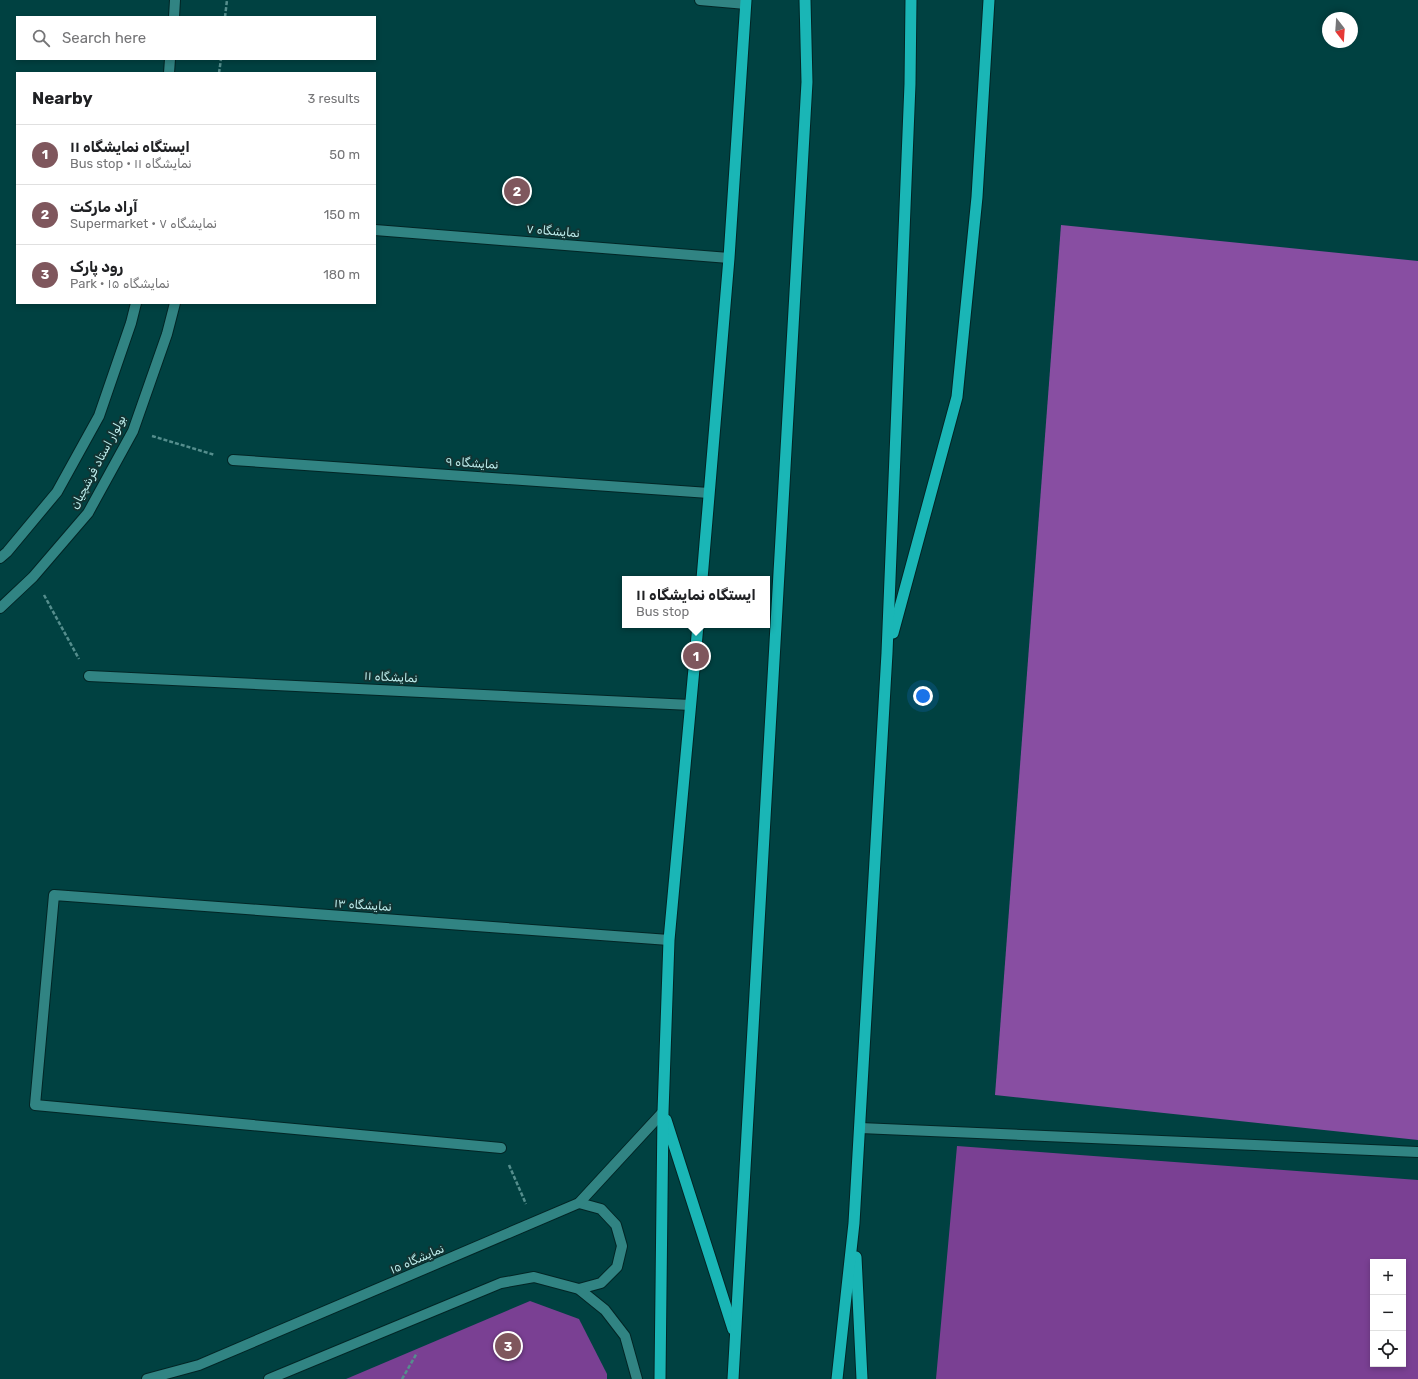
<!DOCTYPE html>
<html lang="en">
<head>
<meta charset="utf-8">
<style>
  body { margin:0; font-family:Rubik,"Noto Sans Arabic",sans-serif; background:#f2f2f2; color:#202124 }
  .controls { position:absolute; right:12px; bottom:12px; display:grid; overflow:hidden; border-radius:0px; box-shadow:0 2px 6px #0003 }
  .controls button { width:36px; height:36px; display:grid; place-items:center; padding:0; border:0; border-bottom:1px solid #e0e0e0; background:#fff; color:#202124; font:20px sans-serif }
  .compass { position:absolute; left:1322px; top:12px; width:36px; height:36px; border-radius:50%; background:#fff; box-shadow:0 2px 6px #0003; rotate:163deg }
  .you { position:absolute; left:923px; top:696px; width:14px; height:14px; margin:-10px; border:3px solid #fff; border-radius:50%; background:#1a73e8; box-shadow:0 0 0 6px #1a73e833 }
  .badge { display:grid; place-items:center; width:26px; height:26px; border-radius:50%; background:#7f575d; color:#fff; font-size:13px; font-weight:700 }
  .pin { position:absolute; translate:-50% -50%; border:2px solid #fff; box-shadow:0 1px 4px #0006 }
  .popup { position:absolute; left:622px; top:576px; width:148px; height:52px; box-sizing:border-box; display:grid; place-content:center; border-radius:0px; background:#fff; filter:drop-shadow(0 1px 3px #0005); font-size:13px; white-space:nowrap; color:#757577 }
  .popup b { font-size:15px; color:#202124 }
  .popup::after { content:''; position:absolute; left:50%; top:100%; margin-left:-8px; border:8px solid transparent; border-top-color:#fff }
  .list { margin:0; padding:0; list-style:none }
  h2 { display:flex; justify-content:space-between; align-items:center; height:52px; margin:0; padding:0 16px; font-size:17px }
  h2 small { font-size:13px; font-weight:400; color:#757577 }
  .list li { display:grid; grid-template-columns:26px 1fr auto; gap:12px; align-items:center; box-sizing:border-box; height:60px; padding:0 16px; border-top:1px solid #e0e0e0 }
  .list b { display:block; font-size:15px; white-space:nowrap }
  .list p { margin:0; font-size:13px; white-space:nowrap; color:#757577 }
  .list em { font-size:13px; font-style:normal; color:#757577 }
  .icon { flex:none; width:22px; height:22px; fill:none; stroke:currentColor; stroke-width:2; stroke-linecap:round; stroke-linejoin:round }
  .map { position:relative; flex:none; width:1418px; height:1379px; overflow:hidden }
  .search { position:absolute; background:#fff; box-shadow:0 2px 6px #0003; left:16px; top:16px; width:360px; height:44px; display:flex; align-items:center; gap:10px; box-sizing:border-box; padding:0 14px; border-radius:0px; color:#757577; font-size:15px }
  .panel { position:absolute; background:#fff; box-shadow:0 2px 6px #0003; left:16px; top:72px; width:360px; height:232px; border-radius:0px }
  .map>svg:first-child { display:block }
</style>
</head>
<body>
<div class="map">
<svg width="1418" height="1379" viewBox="0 0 1418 1379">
  <rect width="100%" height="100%" fill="#004141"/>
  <g fill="#7a4093" fill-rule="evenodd">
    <path d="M 957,1146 L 1418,1180 L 1418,1379 L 936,1379 ZM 1373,1262 L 1403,1262 L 1403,1364 L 1373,1364 Z"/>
    <polygon points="530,1301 579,1319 607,1374 607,1379 346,1379"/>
  </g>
  <polygon fill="#884ea2" points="1061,225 1418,261 1418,1140 995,1095"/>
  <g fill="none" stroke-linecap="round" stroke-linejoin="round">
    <defs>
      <polyline id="service" points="860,1128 1418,1152"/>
      <g id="minor">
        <polyline points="700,0 746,4"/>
        <polyline points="375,230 729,258"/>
        <polyline points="233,460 709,493"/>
        <polyline points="89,676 691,705"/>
        <polyline points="501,1148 35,1105 54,895 669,940"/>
      </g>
      <g id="tertiary">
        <polyline points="174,17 175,0"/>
        <polyline points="169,73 170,59"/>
        <polyline points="0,558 7,552 57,492 99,416 131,323 136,303"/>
        <polyline points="0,608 33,577 88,513 133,431 167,334 175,303"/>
        <polyline points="579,1289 601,1283 617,1267 622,1246 616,1225 601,1209 579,1203"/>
        <polyline points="147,1379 199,1365 579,1203 663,1112"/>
        <polyline points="269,1379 501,1283 534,1277 579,1289 605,1310 625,1336 637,1379"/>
      </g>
      <g id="trunk">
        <polyline points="702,579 729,258 746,0"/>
        <polyline points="893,633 957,397 977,197 989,0"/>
        <polyline points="666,1120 733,1329"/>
        <polyline points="856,1257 862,1379"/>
        <polyline points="660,1379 663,1112 669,940 698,625"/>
        <polyline points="733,1379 807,82 805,0"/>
        <polyline points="837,1379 854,1223 887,653 910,84 911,0"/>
      </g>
    </defs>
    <use href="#service" stroke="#022525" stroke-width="12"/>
    <use href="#minor" stroke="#022525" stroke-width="12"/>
    <use href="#tertiary" stroke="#022525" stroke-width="12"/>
    <use href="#trunk" stroke="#022525" stroke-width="13"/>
    <g stroke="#558e8d" stroke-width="2.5" stroke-dasharray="4 2" stroke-linecap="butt">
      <polyline points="225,17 227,0"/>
      <polyline points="219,73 221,59"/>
      <polyline points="152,436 215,455"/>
      <polyline points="44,595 79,659"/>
      <polyline points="509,1165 526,1204"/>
      <polyline points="402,1379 417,1353"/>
    </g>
    <use href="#service" stroke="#318483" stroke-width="10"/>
    <use href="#minor" stroke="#318483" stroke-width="10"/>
    <use href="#tertiary" stroke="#318483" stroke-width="10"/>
    <use href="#trunk" stroke="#1ab6b6" stroke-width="11"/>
  </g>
  <g text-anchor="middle" stroke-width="4" stroke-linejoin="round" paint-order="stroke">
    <g font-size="12" fill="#bfeeed" stroke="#123433">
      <text transform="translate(553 231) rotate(5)" y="4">نمایشگاه ۷</text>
      <text transform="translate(98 462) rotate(-62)" y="4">بولوار استاد فرشچیان</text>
      <text transform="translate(472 463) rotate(4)" y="4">نمایشگاه ۹</text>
      <text transform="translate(391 677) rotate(3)" y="4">نمایشگاه ۱۱</text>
      <text transform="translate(363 905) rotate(4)" y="4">نمایشگاه ۱۳</text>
      <text transform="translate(417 1259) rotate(-23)" y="4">نمایشگاه ۱۵</text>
    </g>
  </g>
</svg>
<div class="controls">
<button>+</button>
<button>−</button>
<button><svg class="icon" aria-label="locate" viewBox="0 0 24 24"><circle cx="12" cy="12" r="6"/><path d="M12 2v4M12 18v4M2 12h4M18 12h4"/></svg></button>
</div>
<svg class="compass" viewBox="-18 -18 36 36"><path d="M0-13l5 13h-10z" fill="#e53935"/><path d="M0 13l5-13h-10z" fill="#757577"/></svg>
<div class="you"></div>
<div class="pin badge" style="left:696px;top:656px">1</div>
<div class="popup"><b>ایستگاه نمایشگاه ۱۱</b>Bus stop</div>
<div class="pin badge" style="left:517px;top:191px">2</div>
<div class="pin badge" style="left:508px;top:1346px">3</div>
<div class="search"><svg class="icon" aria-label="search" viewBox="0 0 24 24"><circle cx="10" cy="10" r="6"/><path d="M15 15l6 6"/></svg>Search here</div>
<section class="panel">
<h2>Nearby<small>3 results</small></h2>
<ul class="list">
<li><span class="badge">1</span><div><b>ایستگاه نمایشگاه ۱۱</b><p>Bus stop · نمایشگاه ۱۱</p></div><em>50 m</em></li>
<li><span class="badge">2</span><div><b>آراد مارکت</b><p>Supermarket · نمایشگاه ۷</p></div><em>150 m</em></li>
<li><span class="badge">3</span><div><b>رود پارک</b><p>Park · نمایشگاه ۱۵</p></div><em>180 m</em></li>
</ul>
</section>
</div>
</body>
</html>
